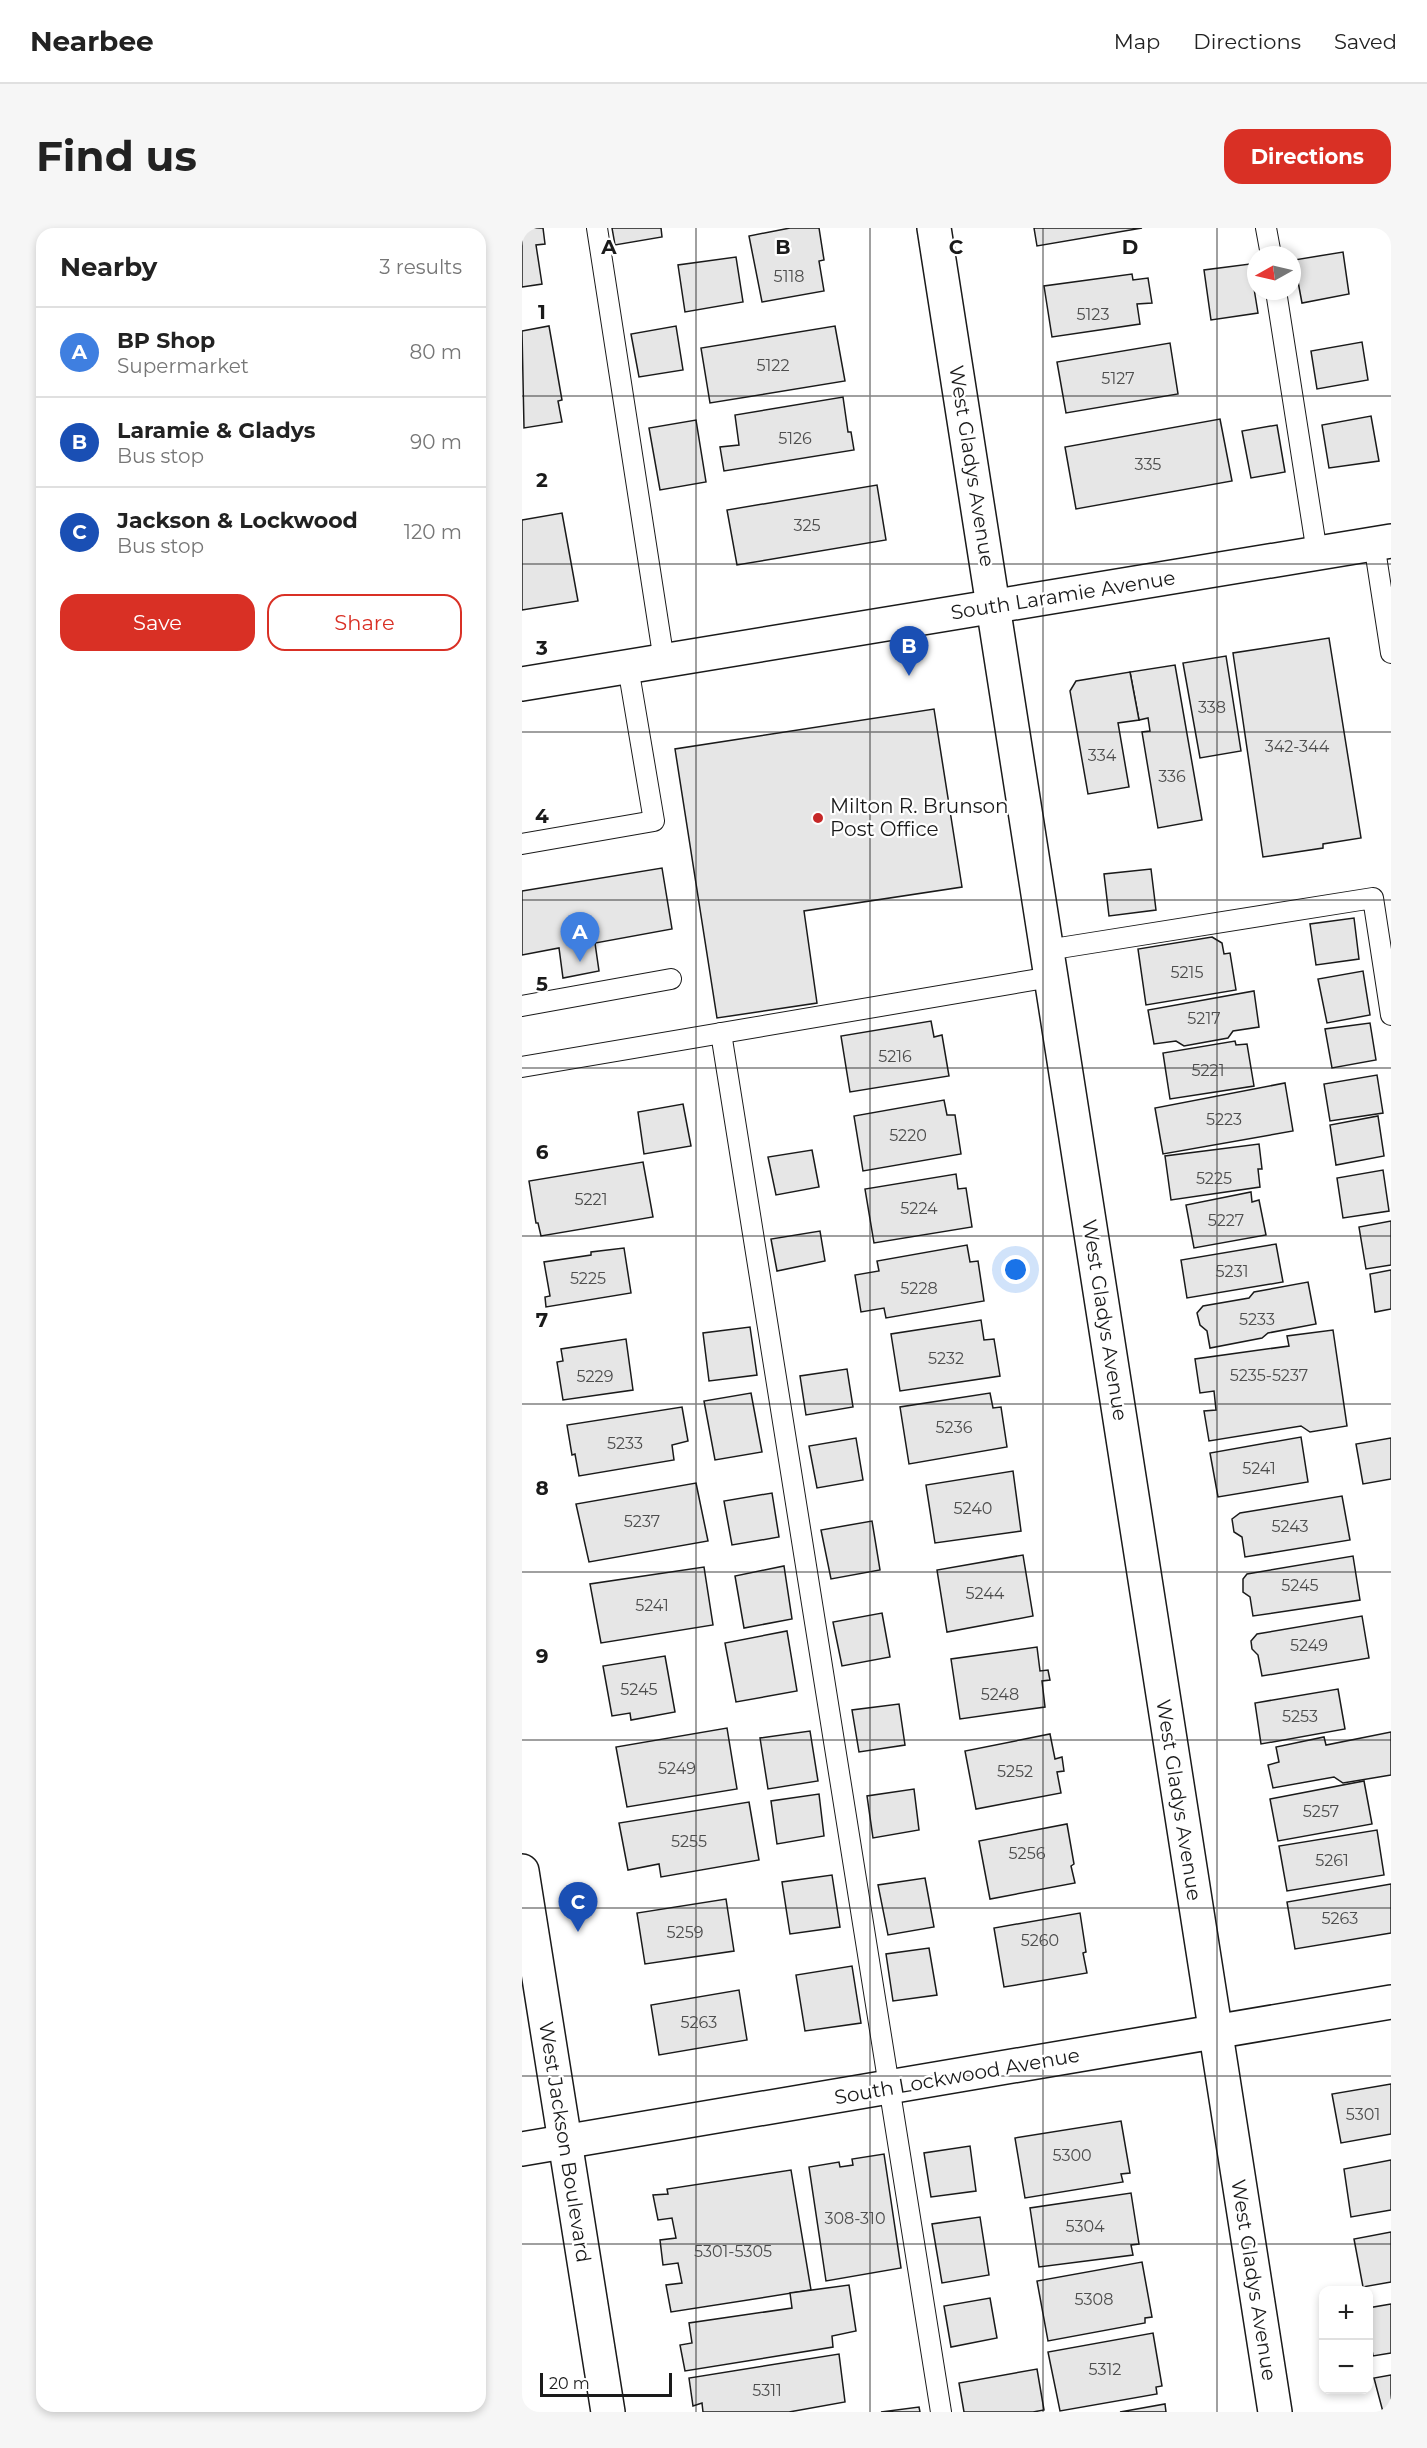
<!DOCTYPE html>
<html lang="en">
<head>
<meta charset="utf-8">
<style>
  body { margin:0; font-family:Montserrat,sans-serif; background:#f6f6f6; color:#222 }
  .controls { position:absolute; right:18px; bottom:18px; display:grid; overflow:hidden; border-radius:12px; box-shadow:0 3px 9px #0003 }
  .controls button { width:54px; height:54px; display:grid; place-items:center; padding:0; border:0; border-bottom:2px solid #e0e0e0; background:#fff; color:#222; font:30px sans-serif }
  .compass { position:absolute; left:725px; top:18px; width:54px; height:54px; border-radius:50%; background:#fff; box-shadow:0 3px 9px #0003; rotate:262deg }
  .scale { position:absolute; left:18px; bottom:15px; width:132px; box-sizing:border-box; padding-left:6px; border:3px solid #1a1a1a; border-top:0; font-size:16px; line-height:21px; white-space:nowrap; color:#1a1a1a; -webkit-text-stroke:4px #fff; paint-order:stroke }
  .you { position:absolute; left:494px; top:1042px; width:21px; height:21px; margin:-15px; border:4px solid #fff; border-radius:50%; background:#1a73e8; box-shadow:0 0 0 9px #1a73e833 }
  .badge { display:grid; place-items:center; width:39px; height:39px; border-radius:50%; background:#d93025; color:#fff; font-size:20px; font-weight:700 }
  .pin { position:absolute; translate:-50% -50px; filter:drop-shadow(0 2px 3px #0008) }
  .pin::after { content:''; position:absolute; top:32px; width:21px; height:18px; background:inherit; clip-path:polygon(0 0,100% 0,50% 100%) }
  .list { margin:0; padding:0; list-style:none }
  h2 { display:flex; justify-content:space-between; align-items:center; height:78px; margin:0; padding:0 24px; font-size:26px }
  h2 small { font-size:20px; font-weight:400; color:#767676 }
  .list li { display:grid; grid-template-columns:39px 1fr auto; gap:18px; align-items:center; box-sizing:border-box; height:90px; padding:0 24px; border-top:2px solid #e0e0e0 }
  .list b { display:block; font-size:22px; white-space:nowrap }
  .list p { margin:0; font-size:20px; white-space:nowrap; color:#767676 }
  .list em { font-size:20px; font-style:normal; color:#767676 }
  .actions { display:flex; gap:12px; padding:18px 24px }
  .actions a { flex:1; padding:14px 0; border:2px solid #d93025; border-radius:18px; text-align:center; font-size:21px; color:#d93025 }
  .actions .main { background:#d93025; color:#fff }
  .map { position:relative; flex:none; width:869px; height:2184px; overflow:hidden; border-radius:18px }
  header { display:flex; align-items:center; gap:36px; box-sizing:border-box; height:84px; padding:0 30px; background:#fff; border-bottom:2px solid #e0e0e0 }
  header strong { font-size:28px }
  nav { display:flex; gap:33px; margin-inline-start:auto; font-size:21px }
  .intro { display:flex; align-items:center; justify-content:space-between; box-sizing:border-box; height:144px; padding:0 36px }
  h1 { margin:0; font-size:42px }
  .button { padding:15px 27px; border-radius:18px; background:#d93025; color:#fff; font-size:21px; font-weight:700 }
  main { display:flex; gap:36px; padding:0 36px }
  aside { flex:1; background:#fff; border-radius:18px; box-shadow:0 3px 9px #0003 }
  .map>svg:first-child { display:block }
</style>
</head>
<body>
<header>
<strong>Nearbee</strong>
<nav><a>Map</a><a>Directions</a><a>Saved</a></nav>
</header>
<div class="intro"><h1>Find us</h1><a class="button">Directions</a></div>
<main>
<aside>
<h2>Nearby<small>3 results</small></h2>
<ul class="list">
<li><span class="badge" style="background:#3f7fe0">A</span><div><b>BP Shop</b><p>Supermarket</p></div><em>80 m</em></li>
<li><span class="badge" style="background:#1a4fb4">B</span><div><b>Laramie &amp; Gladys</b><p>Bus stop</p></div><em>90 m</em></li>
<li><span class="badge" style="background:#1a4fb4">C</span><div><b>Jackson &amp; Lockwood</b><p>Bus stop</p></div><em>120 m</em></li>
</ul>
<div class="actions"><a class="main">Save</a><a>Share</a></div>
</aside>
<div class="map">
<svg width="869" height="2184" viewBox="0 0 869 2184">
  <rect width="100%" height="100%" fill="#fff"/>
  <g fill="#e6e6e6" stroke="#1a1a1a" stroke-width="1.5">
    <polygon points="0,0 21,0 23,16 14,17 20,56 0,59"/>
    <polygon points="90,0 139,0 140,9 93,17"/>
    <polygon points="268,0 297,0 302,32 297,33 302,63 240,74 227,8"/>
    <polygon points="512,0 620,0 515,18"/>
    <polygon points="821,24 827,66 780,75 772,32"/>
    <polygon points="214,29 221,74 163,84 156,37"/>
    <polygon points="728,36 736,85 689,92 682,42"/>
    <polygon points="610,46 611,52 626,50 630,75 615,76 618,96 530,109 522,58"/>
    <polygon points="27,98 40,172 36,173 40,194 2,200 0,103"/>
    <polygon points="154,98 161,142 117,149 109,106"/>
    <polygon points="313,98 323,153 188,175 179,120"/>
    <polygon points="840,114 846,152 795,161 789,123"/>
    <polygon points="648,115 656,166 544,185 535,134"/>
    <polygon points="321,169 326,204 329,204 332,222 202,243 198,219 217,217 213,187"/>
    <polygon points="849,188 857,233 807,240 800,197"/>
    <polygon points="698,191 710,253 554,281 543,219"/>
    <polygon points="174,192 184,254 138,262 127,200"/>
    <polygon points="755,197 763,244 729,250 720,203"/>
    <polygon points="355,257 364,312 215,337 205,282"/>
    <polygon points="40,285 56,373 0,382 0,292"/>
    <polygon points="807,410 839,610 801,616 801,620 741,629 711,425"/>
    <polygon points="704,428 719,523 678,530 661,435"/>
    <polygon points="653,437 680,592 636,600 620,504 628,503 626,490 617,492 608,444"/>
    <polygon points="608,444 617,492 596,495 607,559 566,566 548,463 554,453"/>
    <polygon points="412,481 440,659 282,683 295,775 195,790 153,521"/>
    <polygon points="140,640 150,701 73,715 77,743 41,750 37,720 0,727 0,663"/>
    <polygon points="629,641 634,682 587,688 582,646"/>
    <polygon points="832,690 837,731 794,737 788,696"/>
    <polygon points="690,709 700,715 702,726 708,725 714,762 624,777 616,721"/>
    <polygon points="841,743 848,787 805,795 796,751"/>
    <polygon points="732,763 737,799 711,803 706,810 662,818 654,813 632,816 626,782"/>
    <polygon points="409,793 412,809 420,807 427,848 328,864 319,808"/>
    <polygon points="848,795 854,832 810,840 803,801"/>
    <polygon points="713,813 714,817 725,816 732,858 648,871 641,825"/>
    <polygon points="855,847 861,885 808,893 802,856"/>
    <polygon points="763,855 771,903 641,926 633,880"/>
    <polygon points="422,872 425,887 433,887 439,926 341,943 332,888"/>
    <polygon points="161,876 169,918 122,926 116,884"/>
    <polygon points="856,888 862,928 814,937 808,897"/>
    <polygon points="737,916 740,941 736,941 738,959 649,972 643,928"/>
    <polygon points="290,922 297,959 254,967 246,929"/>
    <polygon points="121,934 131,989 19,1008 16,995 14,995 7,953"/>
    <polygon points="861,942 867,983 821,990 815,950"/>
    <polygon points="434,946 436,961 444,960 450,999 352,1015 343,961"/>
    <polygon points="729,964 730,974 737,972 744,1007 672,1020 664,977"/>
    <polygon points="869,993 869,1037 844,1041 837,999"/>
    <polygon points="298,1003 303,1033 255,1043 249,1011"/>
    <polygon points="754,1016 761,1054 665,1070 659,1032"/>
    <polygon points="445,1017 448,1034 456,1033 462,1073 364,1090 362,1080 339,1084 333,1047 357,1043 355,1033"/>
    <polygon points="102,1020 109,1065 24,1079 23,1069 28,1068 22,1034 69,1027 69,1024"/>
    <polygon points="869,1042 869,1081 853,1084 848,1046"/>
    <polygon points="786,1054 794,1096 746,1105 740,1110 688,1120 685,1103 678,1097 675,1085 681,1078 727,1070 732,1064"/>
    <polygon points="459,1092 462,1112 472,1111 478,1148 378,1163 369,1106"/>
    <polygon points="228,1099 235,1147 187,1153 181,1105"/>
    <polygon points="811,1102 825,1198 788,1204 779,1198 687,1213 682,1183 694,1182 692,1163 678,1165 673,1131 767,1118 765,1108"/>
    <polygon points="104,1111 111,1162 41,1172 35,1134 41,1133 39,1121"/>
    <polygon points="325,1141 331,1179 284,1187 278,1148"/>
    <polygon points="229,1165 240,1224 193,1232 182,1173"/>
    <polygon points="468,1165 471,1180 479,1179 485,1219 387,1236 378,1179"/>
    <polygon points="160,1179 166,1213 150,1217 152,1232 57,1248 53,1226 50,1227 45,1197"/>
    <polygon points="779,1209 786,1254 696,1269 688,1225"/>
    <polygon points="334,1210 341,1252 295,1260 287,1218"/>
    <polygon points="869,1210 869,1251 841,1256 834,1216"/>
    <polygon points="491,1243 499,1303 413,1315 404,1257"/>
    <polygon points="174,1255 186,1313 67,1334 54,1276"/>
    <polygon points="250,1265 257,1309 210,1317 202,1273"/>
    <polygon points="820,1268 828,1312 723,1329 720,1309 712,1304 710,1291 718,1285"/>
    <polygon points="350,1293 358,1342 309,1351 299,1302"/>
    <polygon points="501,1327 511,1388 425,1404 415,1342"/>
    <polygon points="831,1328 838,1372 731,1388 728,1369 721,1364 721,1351 725,1346"/>
    <polygon points="262,1338 270,1391 222,1400 213,1348"/>
    <polygon points="182,1339 191,1397 79,1415 68,1356"/>
    <polygon points="360,1385 368,1429 320,1438 311,1394"/>
    <polygon points="840,1388 847,1430 740,1448 736,1427 730,1421 729,1413 735,1406"/>
    <polygon points="265,1403 275,1463 214,1474 203,1415"/>
    <polygon points="515,1419 518,1443 526,1442 528,1452 520,1453 523,1479 438,1491 429,1431"/>
    <polygon points="143,1428 153,1484 109,1492 108,1485 90,1488 81,1438"/>
    <polygon points="816,1461 823,1501 739,1516 733,1475"/>
    <polygon points="377,1476 383,1517 337,1524 330,1482"/>
    <polygon points="205,1500 215,1561 105,1579 94,1519"/>
    <polygon points="288,1503 296,1553 246,1561 238,1510"/>
    <polygon points="869,1504 869,1547 821,1555 812,1549 751,1560 746,1537 757,1534 754,1519 802,1509 804,1517"/>
    <polygon points="528,1506 533,1531 540,1529 542,1543 535,1544 539,1565 454,1581 443,1523"/>
    <polygon points="842,1553 850,1596 756,1613 748,1571"/>
    <polygon points="392,1561 397,1602 351,1610 345,1568"/>
    <polygon points="297,1566 302,1608 255,1616 249,1573"/>
    <polygon points="227,1574 237,1632 139,1649 137,1636 106,1642 97,1595"/>
    <polygon points="545,1596 552,1636 549,1638 553,1655 468,1671 457,1613"/>
    <polygon points="855,1602 862,1647 765,1663 757,1618"/>
    <polygon points="310,1647 318,1699 268,1706 260,1654"/>
    <polygon points="403,1650 412,1699 366,1707 356,1657"/>
    <polygon points="869,1656 869,1705 773,1721 765,1674"/>
    <polygon points="204,1671 212,1723 123,1736 115,1685"/>
    <polygon points="558,1685 564,1724 561,1725 565,1745 482,1759 472,1700"/>
    <polygon points="407,1720 415,1767 371,1773 364,1726"/>
    <polygon points="330,1738 339,1795 283,1803 274,1747"/>
    <polygon points="217,1762 225,1812 137,1827 129,1777"/>
    <polygon points="869,1856 869,1906 819,1915 810,1866"/>
    <polygon points="599,1893 608,1945 599,1946 601,1954 503,1970 493,1910"/>
    <polygon points="448,1918 454,1963 409,1969 402,1925"/>
    <polygon points="362,1926 379,2040 304,2053 287,1939 317,1934 318,1939 331,1937 330,1931"/>
    <polygon points="869,1932 869,1982 829,1989 822,1941"/>
    <polygon points="269,1942 289,2062 149,2084 144,2057 160,2055 156,2035 141,2037 138,2012 154,2010 150,1990 136,1992 131,1967 146,1966 145,1961"/>
    <polygon points="609,1965 617,2016 609,2017 611,2027 517,2039 508,1980"/>
    <polygon points="458,1989 467,2047 420,2055 410,1996"/>
    <polygon points="869,2004 869,2054 841,2059 832,2011"/>
    <polygon points="620,2034 630,2089 623,2090 623,2095 526,2113 515,2053"/>
    <polygon points="327,2057 334,2103 310,2108 311,2119 163,2143 158,2117 170,2115 167,2095 270,2080 268,2065"/>
    <polygon points="468,2070 475,2110 429,2119 422,2078"/>
    <polygon points="869,2076 869,2125 851,2128 846,2099 846,2080"/>
    <polygon points="631,2105 640,2158 634,2159 635,2166 538,2183 526,2124"/>
    <polygon points="317,2126 323,2174 267,2184 181,2184 180,2175 171,2178 167,2150"/>
    <polygon points="515,2141 522,2182 511,2184 442,2184 437,2155"/>
    <polygon points="869,2147 869,2184 861,2184 852,2150"/>
    <polygon points="643,2176 644,2184 598,2184"/>
    <polygon points="397,2179 398,2184 359,2184"/>
  </g>
  <g fill="none" stroke-linecap="round" stroke-linejoin="round">
    <defs>
      <g id="service">
        <polyline points="75,0 142,433"/>
        <polyline points="744,0 749,27"/>
        <polyline points="754,63 795,325"/>
        <polyline points="852,315 869,425"/>
        <polyline points="0,616 132,593 106,439"/>
        <polyline points="525,722 851,670 869,787"/>
        <polyline points="0,778 149,751"/>
        <polyline points="199,805 419,2184"/>
        <polyline points="0,839 529,749"/>
      </g>
      <g id="minor">
        <polyline points="412,0 753,2184"/>
        <polyline points="0,1921 869,1774"/>
      </g>
      <g id="tertiary">
        <polyline points="0,456 869,313"/>
        <polyline points="0,1643 86,2184"/>
      </g>
    </defs>
    <use href="#service" stroke="#1a1a1a" stroke-width="22"/>
    <use href="#minor" stroke="#1a1a1a" stroke-width="36"/>
    <use href="#tertiary" stroke="#1a1a1a" stroke-width="36"/>
    <use href="#service" stroke="#fff" stroke-width="20"/>
    <use href="#minor" stroke="#fff" stroke-width="33"/>
    <use href="#tertiary" stroke="#fff" stroke-width="33"/>
  </g>
  <path fill="none" stroke="#1a1a1a" stroke-width="1.5" stroke-opacity="0.55" d="M 174,0 L 174,2184M 348,0 L 348,2184M 521,0 L 521,2184M 695,0 L 695,2184M 0,168 L 869,168M 0,336 L 869,336M 0,504 L 869,504M 0,672 L 869,672M 0,840 L 869,840M 0,1008 L 869,1008M 0,1176 L 869,1176M 0,1344 L 869,1344M 0,1512 L 869,1512M 0,1680 L 869,1680M 0,1848 L 869,1848M 0,2016 L 869,2016"/>
  <circle fill="#c62828" stroke="#fff" stroke-width="2" cx="296" cy="590" r="6"/>
  <g text-anchor="middle" stroke-width="4.5" stroke-linejoin="round" paint-order="stroke">
    <g font-size="16" fill="#4d4d4d">
      <text x="267" y="54">5118</text>
      <text x="571" y="92">5123</text>
      <text x="251" y="143">5122</text>
      <text x="596" y="156">5127</text>
      <text x="273" y="216">5126</text>
      <text x="626" y="242">335</text>
      <text x="285" y="303">325</text>
      <text x="690" y="485">338</text>
      <text x="775" y="524">342-344</text>
      <text x="580" y="533">334</text>
      <text x="650" y="554">336</text>
      <text x="665" y="750">5215</text>
      <text x="682" y="796">5217</text>
      <text x="373" y="834">5216</text>
      <text x="686" y="848">5221</text>
      <text x="702" y="897">5223</text>
      <text x="386" y="913">5220</text>
      <text x="692" y="956">5225</text>
      <text x="69" y="977">5221</text>
      <text x="397" y="986">5224</text>
      <text x="704" y="998">5227</text>
      <text x="710" y="1049">5231</text>
      <text x="66" y="1056">5225</text>
      <text x="397" y="1066">5228</text>
      <text x="735" y="1097">5233</text>
      <text x="424" y="1136">5232</text>
      <text x="747" y="1153">5235-5237</text>
      <text x="73" y="1154">5229</text>
      <text x="432" y="1205">5236</text>
      <text x="103" y="1221">5233</text>
      <text x="737" y="1246">5241</text>
      <text x="451" y="1286">5240</text>
      <text x="120" y="1299">5237</text>
      <text x="768" y="1304">5243</text>
      <text x="778" y="1363">5245</text>
      <text x="463" y="1371">5244</text>
      <text x="130" y="1383">5241</text>
      <text x="787" y="1423">5249</text>
      <text x="117" y="1467">5245</text>
      <text x="478" y="1472">5248</text>
      <text x="778" y="1494">5253</text>
      <text x="155" y="1546">5249</text>
      <text x="493" y="1549">5252</text>
      <text x="799" y="1589">5257</text>
      <text x="167" y="1619">5255</text>
      <text x="505" y="1631">5256</text>
      <text x="810" y="1638">5261</text>
      <text x="818" y="1696">5263</text>
      <text x="163" y="1710">5259</text>
      <text x="518" y="1718">5260</text>
      <text x="177" y="1800">5263</text>
      <text x="841" y="1892">5301</text>
      <text x="550" y="1933">5300</text>
      <text x="333" y="1996">308-310</text>
      <text x="563" y="2004">5304</text>
      <text x="211" y="2029">5301-5305</text>
      <text x="572" y="2077">5308</text>
      <text x="583" y="2147">5312</text>
      <text x="245" y="2168">5311</text>
    </g>
    <g font-size="20" fill="#1a1a1a" stroke="#fff">
      <text transform="translate(450 238) rotate(81)" y="7">West Gladys Avenue</text>
      <text transform="translate(541 367) rotate(-9)" y="7">South Laramie Avenue</text>
      <text transform="translate(583 1092) rotate(81)" y="7">West Gladys Avenue</text>
      <text transform="translate(657 1572) rotate(81)" y="7">West Gladys Avenue</text>
      <text transform="translate(435 1848) rotate(-10)" y="7">South Lockwood Avenue</text>
      <text transform="translate(43 1914) rotate(81)" y="7">West Jackson Boulevard</text>
      <text transform="translate(732 2052) rotate(81)" y="7">West Gladys Avenue</text>
    </g>
    <g font-size="20" fill="#1a1a1a" stroke="#fff" text-anchor="start">
      <text x="308" y="585">Milton R. Brunson<tspan x="308" dy="23">Post Office</tspan></text>
    </g>
  </g>
  <g font-size="20" text-anchor="middle" font-weight="bold" fill="#1a1a1a" stroke="#fff" stroke-width="4.5" stroke-linejoin="round" paint-order="stroke">
    <text x="87" y="26">A</text>
    <text x="261" y="26">B</text>
    <text x="434" y="26">C</text>
    <text x="608" y="26">D</text>
    <text x="20" y="91">1</text>
    <text x="20" y="259">2</text>
    <text x="20" y="427">3</text>
    <text x="20" y="595">4</text>
    <text x="20" y="763">5</text>
    <text x="20" y="931">6</text>
    <text x="20" y="1099">7</text>
    <text x="20" y="1267">8</text>
    <text x="20" y="1435">9</text>
  </g>
</svg>
<div class="controls">
<button>+</button>
<button>−</button>
</div>
<svg class="compass" viewBox="-18 -18 36 36"><path d="M0-13l5 13h-10z" fill="#e53935"/><path d="M0 13l5-13h-10z" fill="#767676"/></svg>
<div class="scale">20 m</div>
<div class="you"></div>
<div class="pin badge" style="left:58px;top:734px;background:#3f7fe0">A</div>
<div class="pin badge" style="left:387px;top:448px;background:#1a4fb4">B</div>
<div class="pin badge" style="left:56px;top:1704px;background:#1a4fb4">C</div>
</div>
</main>
</body>
</html>
